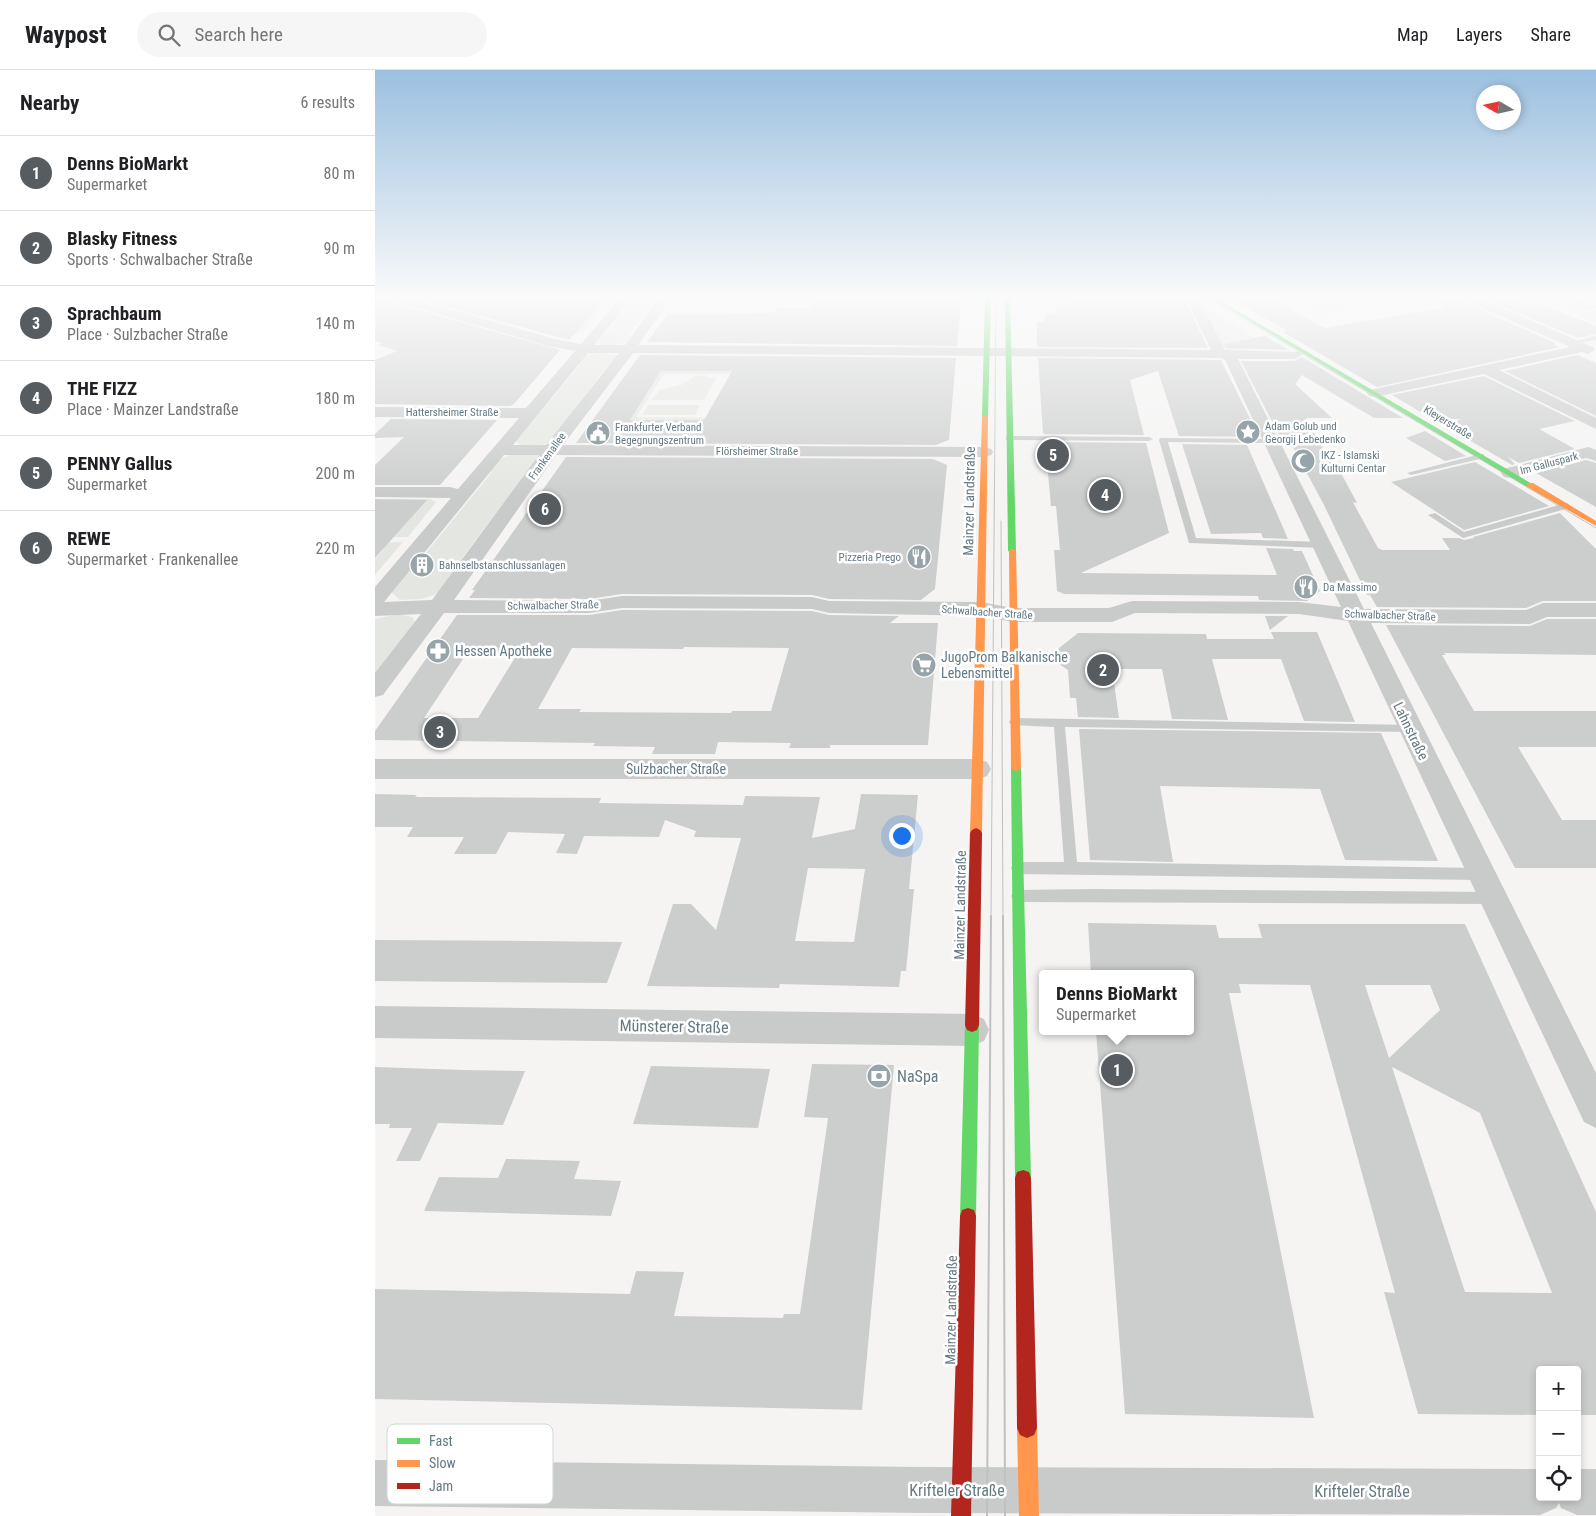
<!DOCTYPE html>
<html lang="en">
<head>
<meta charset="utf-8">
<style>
  body { margin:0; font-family:"Roboto Condensed",sans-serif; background:#f6f6f6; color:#202124 }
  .controls { position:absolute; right:15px; bottom:15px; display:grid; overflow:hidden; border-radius:5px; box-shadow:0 2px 8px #0003 }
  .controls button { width:45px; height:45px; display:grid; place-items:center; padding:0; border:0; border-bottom:1px solid #e0e0e0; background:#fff; color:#202124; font:25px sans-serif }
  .compass { position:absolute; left:1101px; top:15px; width:45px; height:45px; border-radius:50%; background:#fff; box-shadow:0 2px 8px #0003; rotate:279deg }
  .you { position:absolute; left:526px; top:765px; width:18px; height:18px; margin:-12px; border:4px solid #fff; border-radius:50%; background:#1a73e8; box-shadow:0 0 0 8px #1a73e833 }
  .badge { display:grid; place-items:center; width:32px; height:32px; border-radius:50%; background:#565c60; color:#fff; font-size:16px; font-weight:700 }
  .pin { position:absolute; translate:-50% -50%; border:2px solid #fff; box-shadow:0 1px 5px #0006 }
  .popup { position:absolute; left:664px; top:900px; width:155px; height:65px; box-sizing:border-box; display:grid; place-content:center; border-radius:5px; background:#fff; filter:drop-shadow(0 1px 4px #0005); font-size:16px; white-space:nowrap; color:#757577 }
  .popup b { font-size:19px; color:#202124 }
  .popup::after { content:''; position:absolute; left:50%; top:100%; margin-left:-10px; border:10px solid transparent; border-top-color:#fff }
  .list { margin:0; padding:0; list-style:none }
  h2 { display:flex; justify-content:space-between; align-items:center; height:65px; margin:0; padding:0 20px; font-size:21px }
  h2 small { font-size:16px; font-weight:400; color:#757577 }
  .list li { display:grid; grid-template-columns:32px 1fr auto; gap:15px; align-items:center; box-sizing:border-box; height:75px; padding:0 20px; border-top:1px solid #e0e0e0 }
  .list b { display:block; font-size:19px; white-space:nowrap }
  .list p { margin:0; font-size:16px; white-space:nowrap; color:#757577 }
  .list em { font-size:16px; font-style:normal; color:#757577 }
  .icon { flex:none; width:28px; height:28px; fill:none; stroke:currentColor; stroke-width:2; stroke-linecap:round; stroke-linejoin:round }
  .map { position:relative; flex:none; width:1221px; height:1446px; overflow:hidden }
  header { display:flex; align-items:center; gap:30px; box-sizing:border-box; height:70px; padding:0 25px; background:#fff; border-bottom:1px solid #e0e0e0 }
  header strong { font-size:24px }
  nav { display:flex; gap:28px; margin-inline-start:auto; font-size:18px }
  .search { width:350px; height:45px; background:#f6f6f6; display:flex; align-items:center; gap:12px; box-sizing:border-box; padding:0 18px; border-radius:28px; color:#757577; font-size:19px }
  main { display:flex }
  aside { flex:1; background:#fff }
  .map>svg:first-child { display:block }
</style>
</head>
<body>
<header>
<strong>Waypost</strong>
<div class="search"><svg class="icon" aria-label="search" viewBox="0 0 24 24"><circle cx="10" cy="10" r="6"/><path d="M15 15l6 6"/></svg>Search here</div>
<nav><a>Map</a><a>Layers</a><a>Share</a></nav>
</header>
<main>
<aside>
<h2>Nearby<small>6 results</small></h2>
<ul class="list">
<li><span class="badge">1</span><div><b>Denns BioMarkt</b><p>Supermarket</p></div><em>80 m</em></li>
<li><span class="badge">2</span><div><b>Blasky Fitness</b><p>Sports · Schwalbacher Straße</p></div><em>90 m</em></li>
<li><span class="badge">3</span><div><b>Sprachbaum</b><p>Place · Sulzbacher Straße</p></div><em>140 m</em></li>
<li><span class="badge">4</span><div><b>THE FIZZ</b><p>Place · Mainzer Landstraße</p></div><em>180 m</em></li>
<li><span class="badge">5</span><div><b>PENNY Gallus</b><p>Supermarket</p></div><em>200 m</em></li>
<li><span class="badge">6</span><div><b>REWE</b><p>Supermarket · Frankenallee</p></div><em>220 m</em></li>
</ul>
</aside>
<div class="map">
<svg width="1221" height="1446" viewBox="0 0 1221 1446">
  <rect width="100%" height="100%" fill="#f5f4f3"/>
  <polygon fill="#e5e6e5" points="1154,226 1221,226 1221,252"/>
  <g fill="#e4e7e1">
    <polygon points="232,226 241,226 210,261 198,265"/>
    <path d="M 262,226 L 285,226 L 253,266 L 258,266 C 250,276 229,280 219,271 L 225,263 L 231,263 Z"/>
    <path d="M 331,226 L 420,226 L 415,235 C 393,235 346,244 331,226 Z"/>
    <polygon points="905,226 1024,226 1033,229 943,245"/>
    <polygon points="826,240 837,240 897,279 853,280 847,278"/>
    <path d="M 227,283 L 241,285 L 242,288 L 237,296 L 232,296 L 177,371 C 168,376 148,381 141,371 L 204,296 L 206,288 L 216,284 Z"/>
    <polygon points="283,299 351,301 352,299 404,304 289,304 261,347 363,348 369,350 258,350 256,352 251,349 274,321"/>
    <polygon points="332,305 331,307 341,308 329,330 276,330 285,320 306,315 320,306"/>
    <polygon points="273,335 325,335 320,345 267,345"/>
    <polygon points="141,383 159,384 164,386 90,484 71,516 59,525 46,529 25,530 17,523 17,517 30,501 37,500 117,402 111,402 120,391"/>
    <polygon points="13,429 55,429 61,432 33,467 19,467 46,436"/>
    <polygon points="28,472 0,505 0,489 9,479 0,479 0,473"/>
    <polygon points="24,544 37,547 40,552 0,612 0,549"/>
  </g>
  <g fill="#cccdcd" fill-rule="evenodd">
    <polygon points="0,226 8,226 11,231 185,280 139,334 135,336 0,334 0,290 22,281 3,275 8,273 0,271"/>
    <polygon points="33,226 232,226 194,270"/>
    <polygon points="442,226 585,226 584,231 586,231 582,276 272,272 293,244 398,243 401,238 436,238"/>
    <polygon points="690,226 808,226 833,278 662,277 662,252 670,252 670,243 682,244 680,236 692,236"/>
    <polygon points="851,226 890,226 950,258 1072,237 1048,226 1082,226 1085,231 1181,273 1178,274 1185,277 1002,317 908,262 913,261"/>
    <polygon points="1103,226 1131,226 1153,235 1163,233 1221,256 1221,264 1203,268"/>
    <polygon points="890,266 914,280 851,278 849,274"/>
    <path d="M 265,285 L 581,288 L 574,370 L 561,375 L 201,373 ZM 286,301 L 357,301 L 329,350 L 255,350 Z"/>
    <polygon points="1203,285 1221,293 1221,346 1130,301"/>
    <polygon points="927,287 1028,348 999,348 927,305 920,314 957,348 931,348 956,393 960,392 982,433 978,432 980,436 1003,478 1007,480 1075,480 1067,468 1084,468 1089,470 1099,468 1098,467 1185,443 1221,479 1221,531 1168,531 1151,538 1002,537 995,525 992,525 949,435 913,368 905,367 866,291 920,291"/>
    <polygon points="663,288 846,290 884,367 804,366 783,301 755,310 769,365 670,364 668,363"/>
    <polygon points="1109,306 1200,351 1164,359 1200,379 1144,393 1133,387 1140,394 1137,395 1068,355 1087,349 1057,349 1017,325"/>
    <polygon points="16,349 122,350 65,415 0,415 0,395 29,367 0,368 0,364"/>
    <polygon points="1050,361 1091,386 1070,391 1031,368"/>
    <polygon points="670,372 771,373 794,463 706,503 902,505 891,478 918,479 919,481 927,481 945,521 932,531 884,530 883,526 689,524 682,521 679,480 685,480 681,436 676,436"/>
    <polygon points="807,374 872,375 913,469 888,468 886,463 836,464"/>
    <polygon points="191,387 558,389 572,395 560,519 546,530 454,529 437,525 247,524 214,529 94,528 100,520 97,520"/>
    <polygon points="1211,390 1221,393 1221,437 1161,403"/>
    <polygon points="1100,392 1174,436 1089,460 1016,412"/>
    <polygon points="0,429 52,430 0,488"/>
    <path d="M 247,540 L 437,541 L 454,545 L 524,546 L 515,553 L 563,553 L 553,675 L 455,675 L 455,678 L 414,678 L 416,673 L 343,672 L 340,684 L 277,684 L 280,677 L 218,676 L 220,673 L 0,670 L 0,661 L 82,545 L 214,545 ZM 309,577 L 414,578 L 396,641 L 357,641 L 356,643 L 204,642 L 206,639 L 163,639 L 197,578 L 308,579 ZM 90,586 L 141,586 L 103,648 L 49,648 Z"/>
    <polygon points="890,546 913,546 895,560"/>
    <polygon points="1172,549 1221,549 1221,585 1069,583 1071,585 1067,585 1099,641 1221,641 1221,677 1143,677 1187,750 1221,750 1221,798 1140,798 1011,555 1155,556"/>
    <polygon points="896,562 942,562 980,652 929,651 906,589 837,589 853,650 797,649 787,599 737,599 744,648 703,647 701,628 695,628 693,600 673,587 703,563 831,564 832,569 899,569"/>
    <polygon points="704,659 1006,663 1063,791 970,790 945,719 785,716 798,792 715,790"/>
    <path d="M 0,724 L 42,725 L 40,727 L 226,728 L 224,733 L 368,735 L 370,726 L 445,727 L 437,768 L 480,759 L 486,724 L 543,725 L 534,819 L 539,819 L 531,901 L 526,901 L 524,917 L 405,914 L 404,918 L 272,916 L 298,834 L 316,834 L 341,860 L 366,768 L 319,767 L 321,761 L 290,750 L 284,767 L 209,766 L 202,784 L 181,783 L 190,764 L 133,762 L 121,784 L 79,784 L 89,767 L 32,767 L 38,757 L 0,757 ZM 433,798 L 490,799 L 479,872 L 420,871 Z"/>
    <path d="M 713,853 L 841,855 L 844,868 L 887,868 L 883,854 L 1090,854 L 1221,1142 L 1221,1345 L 1202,1345 L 1202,1300 L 1165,1300 L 1165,1345 L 1043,1344 L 1009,1222 L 1020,1223 L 935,915 L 864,914 L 866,923 L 854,923 L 939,1348 L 750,1344 L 721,961 L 816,961 L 816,904 L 716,904 ZM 990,915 L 1055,915 L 1065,940 L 1014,988 ZM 1017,997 L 1105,1043 L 1177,1223 L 1090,1222 Z"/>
    <polygon points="0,870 156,871 247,872 232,913 0,911"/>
    <polygon points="437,994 519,995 487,1340 0,1329 0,1219 255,1224 261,1201 309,1202 299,1246 408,1248 409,1244 425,1244 453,1048 429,1047"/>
    <polygon points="276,996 395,999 383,1058 258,1054"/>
    <polygon points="0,997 88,1000 150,1001 128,1055 63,1053 45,1091 21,1091 37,1058 14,1058 15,1054 0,1054"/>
    <polygon points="131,1089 205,1091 199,1109 246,1111 236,1146 49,1141 64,1107 123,1108"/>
  </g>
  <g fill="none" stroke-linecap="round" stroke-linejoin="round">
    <g fill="#c9caca" fill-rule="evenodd">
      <polygon points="1221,266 1221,270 1198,274 1195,272"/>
      <polygon points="631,366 774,367 778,369 774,371 634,370 631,370"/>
      <polygon points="785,368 896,369 900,371 896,373 793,372 821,468 947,472 952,475 947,478 814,473 784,370"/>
      <polygon points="1106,384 1109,384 1109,388 1036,405 1032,403"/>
      <polygon points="1191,433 1194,434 1194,438 1088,468 1053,445 1060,443 1089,462"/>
      <polygon points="640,648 1038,655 1040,658 1034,662 690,657 702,792 1105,798 1110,800 1112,804 1110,808 1105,810 643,804 638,802 636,798 638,794 643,792 689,792 679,657 636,655 634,652 636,649"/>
      <polygon points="718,819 1118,822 1123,824 1125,828 1123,832 1118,834 643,832 638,830 636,826 638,822 643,820"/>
    </g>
    <g fill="#c9caca" fill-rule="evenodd">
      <path d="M 10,226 L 28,226 L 180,269 L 206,274 L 247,226 L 259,226 L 219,275 L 250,275 L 286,226 L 298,226 L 263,275 L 836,280 L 810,226 L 822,226 L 850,280 L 925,282 L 927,285 L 920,289 L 863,289 L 989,539 L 1151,540 L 1168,533 L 1221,533 L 1221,547 L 1172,547 L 1155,554 L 996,553 L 1221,1003 L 1221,1058 L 1209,1052 L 973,551 L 924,544 L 760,543 L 737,552 L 638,552 L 606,546 L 454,543 L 437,539 L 247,538 L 214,543 L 69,543 L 8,625 L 0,627 L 0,603 L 46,544 L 0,546 L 0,517 L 76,428 L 0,427 L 0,417 L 75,417 L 83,419 L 144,348 L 0,347 L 0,337 L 151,338 L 200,281 L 173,276 L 12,229 ZM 213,283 L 244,283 L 171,375 L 138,375 ZM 258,283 L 847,288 L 850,290 L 966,537 L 924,532 L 757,531 L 734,538 L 638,538 L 606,532 L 454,531 L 437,527 L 247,526 L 214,531 L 79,530 L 181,385 L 610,387 L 616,385 L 618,382 L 616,379 L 610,377 L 188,375 ZM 129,385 L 164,385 L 57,530 L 9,532 Z"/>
      <polygon points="1084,226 1099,226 1218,277 1220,280 1213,284 1207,282 1124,300 1221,348 1221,359 1109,304 999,327 994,326 992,323 994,320 999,319 1195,277 1086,229"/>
      <polygon points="1213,377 1221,380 1221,391 1211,388 1135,408 1129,407 1126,403 1129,399"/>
      <polygon points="0,689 603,689 612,692 616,699 612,706 603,709 0,709"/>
      <polygon points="0,936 597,944 609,949 614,960 609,971 597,976 0,968"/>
      <polygon points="0,1390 548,1397 1165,1399 1165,1427 1202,1427 1202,1399 1221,1399 1221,1445 1202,1445 1186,1438 1184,1433 1181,1438 1165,1445 548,1443 0,1436"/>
    </g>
    <g fill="#63d668" fill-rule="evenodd">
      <polygon points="610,226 616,226 613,347 610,349 607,347"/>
      <polygon points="630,226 635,226 641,481 637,483 633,481"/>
      <polygon points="832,226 837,226 1159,415 1152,417"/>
      <polygon points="641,694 646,698 656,1108 654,1114 648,1116 642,1114 640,1108 636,698"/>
      <polygon points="597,948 602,950 604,955 601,1146 599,1152 593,1154 587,1152 585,1146 590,955 592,950"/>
    </g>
    <g fill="#ff974d" fill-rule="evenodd">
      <polygon points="610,345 613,347 607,763 605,766 597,766 595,763 607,347"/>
      <polygon points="1152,413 1158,413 1221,451 1221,456 1152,417"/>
      <polygon points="634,479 640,479 641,481 646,698 641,702 636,698"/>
      <polygon points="652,1348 659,1351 662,1358 664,1446 644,1446 642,1358 645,1351"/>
    </g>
    <g fill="#b3261e" fill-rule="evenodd">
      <polygon points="601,758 605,760 607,763 604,955 602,960 597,962 592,960 590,955 595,763 597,760"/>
      <polygon points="648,1100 654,1102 656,1108 662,1358 659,1365 652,1368 645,1365 642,1358 640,1108 642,1102"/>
      <polygon points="593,1138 599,1140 601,1146 596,1446 576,1446 585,1146 587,1140"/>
    </g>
    <g stroke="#bfc1c2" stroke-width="1">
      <polyline points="830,226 1221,458"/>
      <polyline points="626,451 628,848"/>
      <polyline points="616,848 621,226"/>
    </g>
    <g stroke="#bfc1c2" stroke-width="2">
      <polyline points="628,846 630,1446"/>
      <polyline points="612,1446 616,846"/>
    </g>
    <defs>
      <polyline id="rail" points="1186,226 1221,240"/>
    </defs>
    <use href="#rail" stroke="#bfc1c2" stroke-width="3"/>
    <use href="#rail" stroke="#fff" stroke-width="2" stroke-dasharray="5.5" stroke-linecap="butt"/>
  </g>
  <linearGradient id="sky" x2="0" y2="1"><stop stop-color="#9bc0e0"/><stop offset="0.53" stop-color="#fafafa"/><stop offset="1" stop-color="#fafafa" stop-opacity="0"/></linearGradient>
  <rect width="1221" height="428" fill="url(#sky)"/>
  <defs>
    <symbol id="sight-disc" viewBox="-11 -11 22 22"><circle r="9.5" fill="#97a4aa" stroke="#fff"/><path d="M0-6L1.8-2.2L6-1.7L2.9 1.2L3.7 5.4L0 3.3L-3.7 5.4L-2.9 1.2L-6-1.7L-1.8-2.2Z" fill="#fff"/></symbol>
    <symbol id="civic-disc" viewBox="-11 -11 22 22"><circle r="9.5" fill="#97a4aa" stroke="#fff"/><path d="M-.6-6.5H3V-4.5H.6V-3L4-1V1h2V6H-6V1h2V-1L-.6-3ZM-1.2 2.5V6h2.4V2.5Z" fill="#fff"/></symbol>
    <symbol id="mosque-disc" viewBox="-11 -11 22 22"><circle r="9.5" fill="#97a4aa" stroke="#fff"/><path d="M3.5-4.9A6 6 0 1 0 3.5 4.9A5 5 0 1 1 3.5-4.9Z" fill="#fff"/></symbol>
    <symbol id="restaurant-disc" viewBox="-11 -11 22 22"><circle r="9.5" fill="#97a4aa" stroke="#fff"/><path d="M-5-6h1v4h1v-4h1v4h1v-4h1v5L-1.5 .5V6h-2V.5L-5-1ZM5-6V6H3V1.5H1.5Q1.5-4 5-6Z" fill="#fff"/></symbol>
    <symbol id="building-disc" viewBox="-11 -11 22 22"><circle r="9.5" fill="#97a4aa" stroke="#fff"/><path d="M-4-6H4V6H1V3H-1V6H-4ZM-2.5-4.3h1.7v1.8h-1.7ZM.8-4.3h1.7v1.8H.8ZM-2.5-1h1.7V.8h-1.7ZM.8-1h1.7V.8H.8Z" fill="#fff"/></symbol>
    <symbol id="pharmacy-disc" viewBox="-11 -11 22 22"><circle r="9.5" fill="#97a4aa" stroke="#fff"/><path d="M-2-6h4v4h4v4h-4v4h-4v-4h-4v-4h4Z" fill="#fff"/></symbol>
    <symbol id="supermarket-disc" viewBox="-11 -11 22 22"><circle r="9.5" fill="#97a4aa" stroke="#fff"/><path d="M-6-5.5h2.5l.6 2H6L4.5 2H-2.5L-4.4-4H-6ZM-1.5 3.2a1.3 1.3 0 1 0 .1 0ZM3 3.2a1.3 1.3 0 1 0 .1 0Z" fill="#fff"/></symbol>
    <symbol id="bank-disc" viewBox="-11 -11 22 22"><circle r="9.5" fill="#97a4aa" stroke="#fff"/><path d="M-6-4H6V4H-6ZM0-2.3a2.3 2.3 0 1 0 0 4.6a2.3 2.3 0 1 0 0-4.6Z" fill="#fff"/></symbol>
  </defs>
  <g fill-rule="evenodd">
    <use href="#sight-disc" x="859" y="348" width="28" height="28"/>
    <use href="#civic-disc" x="209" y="349" width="28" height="28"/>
    <use href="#mosque-disc" x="914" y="377" width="28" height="28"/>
    <use href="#restaurant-disc" x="530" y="473" width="28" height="28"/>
    <use href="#building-disc" x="33" y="481" width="28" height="28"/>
    <use href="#restaurant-disc" x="917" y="503" width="28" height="28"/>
    <use href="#pharmacy-disc" x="49" y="567" width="28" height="28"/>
    <use href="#supermarket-disc" x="535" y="581" width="28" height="28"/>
    <use href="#bank-disc" x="490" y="992" width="28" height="28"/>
  </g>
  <g text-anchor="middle" stroke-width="5" stroke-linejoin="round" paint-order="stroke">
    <g font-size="11" fill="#647983" stroke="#fff">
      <text x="77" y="346">Hattersheimer Straße</text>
      <text transform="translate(1073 352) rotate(31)" y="4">Kleyerstraße</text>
      <text x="382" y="385">Flörsheimer Straße</text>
      <text transform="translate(172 386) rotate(-54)" y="4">Frankenallee</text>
      <text transform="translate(1174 393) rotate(-15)" y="4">Im Galluspark</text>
      <text transform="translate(178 535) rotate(-1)" y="4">Schwalbacher Straße</text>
      <text transform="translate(612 542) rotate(4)" y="4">Schwalbacher Straße</text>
      <text transform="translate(1015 545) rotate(2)" y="4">Schwalbacher Straße</text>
    </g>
    <g font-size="11" fill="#647983" stroke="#fff" text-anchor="start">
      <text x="890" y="360">Adam Golub und<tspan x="890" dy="13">Georgij Lebedenko</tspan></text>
      <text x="240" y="361">Frankfurter Verband<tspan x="240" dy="13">Begegnungszentrum</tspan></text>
      <text x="946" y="389">IKZ - Islamski<tspan x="946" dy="13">Kulturni Centar</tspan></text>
      <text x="526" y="491" text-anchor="end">Pizzeria Prego</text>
      <text x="64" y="499">Bahnselbstanschlussanlagen</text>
      <text x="948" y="521">Da Massimo</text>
    </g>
    <g font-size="14" fill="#647983" stroke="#fff">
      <text transform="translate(594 431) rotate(-89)" y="5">Mainzer Landstraße</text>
      <text transform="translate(1036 661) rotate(64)" y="5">Lahnstraße</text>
      <text x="301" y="704">Sulzbacher Straße</text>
      <text transform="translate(585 835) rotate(-89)" y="5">Mainzer Landstraße</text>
      <text transform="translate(576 1240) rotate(-89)" y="5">Mainzer Landstraße</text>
    </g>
    <g font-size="14" fill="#647983" stroke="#fff" text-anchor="start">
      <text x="80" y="586">Hessen Apotheke</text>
      <text x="566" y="592">JugoProm Balkanische<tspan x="566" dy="16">Lebensmittel</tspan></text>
    </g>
    <g font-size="16" fill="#647983" stroke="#fff">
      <text transform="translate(299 956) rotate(1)" y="6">Münsterer Straße</text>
      <text x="582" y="1426">Krifteler Straße</text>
      <text x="987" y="1427">Krifteler Straße</text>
    </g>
    <g font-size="16" fill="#647983" stroke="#fff" text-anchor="start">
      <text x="522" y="1012">NaSpa</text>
    </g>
  </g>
  <rect x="12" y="1354" width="166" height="80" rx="8" fill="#fff" stroke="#d0d7da" stroke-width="1"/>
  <rect x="22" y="1368" width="23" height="6" fill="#63d668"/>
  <rect x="22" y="1390" width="23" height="7" fill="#ff974d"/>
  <rect x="22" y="1413" width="23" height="6" fill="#b3261e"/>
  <g font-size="14" fill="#647983">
    <text x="54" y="1376">Fast</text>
    <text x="54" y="1398">Slow</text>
    <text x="54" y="1421">Jam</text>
  </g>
</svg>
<div class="controls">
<button>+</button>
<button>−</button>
<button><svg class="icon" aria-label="locate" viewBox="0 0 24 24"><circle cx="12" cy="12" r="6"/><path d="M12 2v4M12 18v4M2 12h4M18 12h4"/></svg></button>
</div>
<svg class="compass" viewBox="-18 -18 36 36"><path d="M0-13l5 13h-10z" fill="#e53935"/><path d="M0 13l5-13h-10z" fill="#757577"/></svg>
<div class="you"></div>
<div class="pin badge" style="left:742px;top:1000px">1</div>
<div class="popup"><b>Denns BioMarkt</b>Supermarket</div>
<div class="pin badge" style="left:728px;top:600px">2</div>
<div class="pin badge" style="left:65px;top:662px">3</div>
<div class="pin badge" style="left:730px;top:425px">4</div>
<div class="pin badge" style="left:678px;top:385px">5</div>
<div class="pin badge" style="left:170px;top:439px">6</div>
</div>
</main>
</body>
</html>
